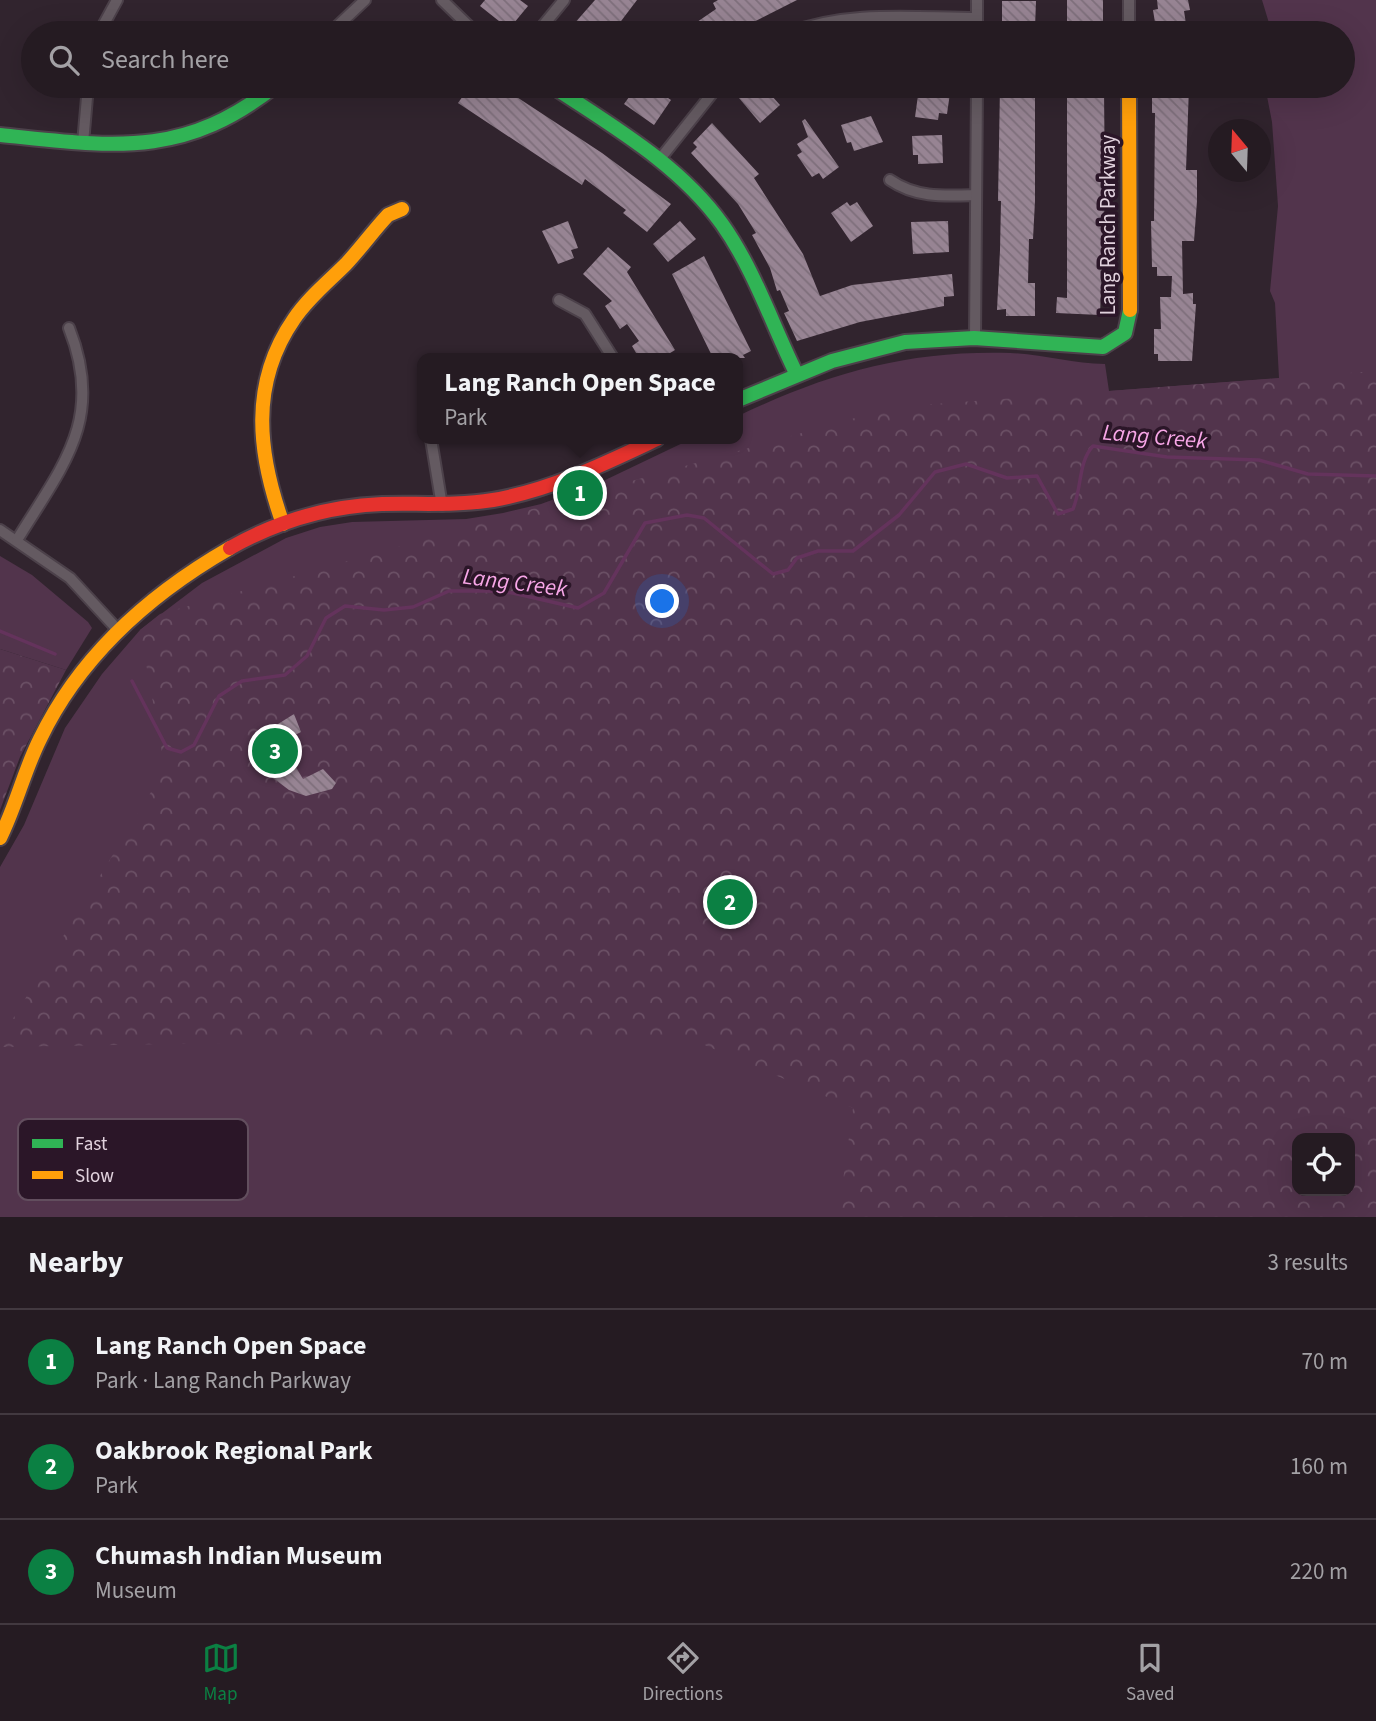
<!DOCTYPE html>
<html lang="en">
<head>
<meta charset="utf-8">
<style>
  body { margin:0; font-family:"Source Sans 3",sans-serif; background:#31282f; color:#f1f3f6 }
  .controls { position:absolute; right:21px; bottom:21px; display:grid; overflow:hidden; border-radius:14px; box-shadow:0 7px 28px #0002 }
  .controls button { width:63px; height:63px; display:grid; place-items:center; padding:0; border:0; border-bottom:2px solid #423940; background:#251b22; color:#f1f3f6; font:35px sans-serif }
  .compass { position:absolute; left:1208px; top:119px; width:63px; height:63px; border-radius:50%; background:#251b22; box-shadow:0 7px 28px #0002; rotate:341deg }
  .you { position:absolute; left:663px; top:602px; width:24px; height:24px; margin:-18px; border:5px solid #fff; border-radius:50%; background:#1a73e8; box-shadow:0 0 0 10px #1a73e833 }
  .badge { display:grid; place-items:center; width:46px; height:46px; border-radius:50%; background:#0b8043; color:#fff; font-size:23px; font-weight:700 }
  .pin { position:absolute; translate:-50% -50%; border:4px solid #fff; box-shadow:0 2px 7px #0006 }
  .popup { position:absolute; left:417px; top:353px; width:326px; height:91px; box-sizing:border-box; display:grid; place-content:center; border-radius:14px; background:#251b22; filter:drop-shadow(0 2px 5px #0005); font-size:23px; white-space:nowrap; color:#a3a1a5 }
  .popup b { font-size:26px; color:#f1f3f6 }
  .popup::after { content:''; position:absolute; left:50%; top:100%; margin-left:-14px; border:14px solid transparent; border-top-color:#251b22 }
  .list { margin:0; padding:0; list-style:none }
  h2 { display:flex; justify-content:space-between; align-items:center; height:91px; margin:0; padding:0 28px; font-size:30px }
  h2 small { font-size:23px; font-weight:400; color:#a3a1a5 }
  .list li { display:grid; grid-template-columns:46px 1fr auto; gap:21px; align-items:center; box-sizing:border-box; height:105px; padding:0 28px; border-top:2px solid #423940 }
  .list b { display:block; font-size:26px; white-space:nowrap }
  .list p { margin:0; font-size:23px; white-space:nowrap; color:#a3a1a5 }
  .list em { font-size:23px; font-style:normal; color:#a3a1a5 }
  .icon { flex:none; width:38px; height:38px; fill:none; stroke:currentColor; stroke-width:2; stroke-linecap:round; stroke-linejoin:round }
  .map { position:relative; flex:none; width:1376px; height:1217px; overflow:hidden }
  .search { position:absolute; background:#251b22; box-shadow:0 7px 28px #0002; left:21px; right:21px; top:21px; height:77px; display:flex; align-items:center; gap:18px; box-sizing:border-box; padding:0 24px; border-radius:38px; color:#a3a1a5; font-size:26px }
  .sheet { height:406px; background:#251b22 }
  nav { display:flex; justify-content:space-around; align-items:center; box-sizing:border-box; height:98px; border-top:2px solid #423940; background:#251b22; font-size:19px; color:#a3a1a5 }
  nav a { display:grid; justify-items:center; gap:4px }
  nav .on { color:#0b8043 }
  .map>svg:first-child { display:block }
</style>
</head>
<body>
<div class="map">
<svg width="1376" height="1217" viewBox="0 0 1376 1217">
  <defs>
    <pattern id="park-crowns" width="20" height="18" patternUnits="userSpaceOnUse" patternTransform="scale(1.75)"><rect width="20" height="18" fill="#52344c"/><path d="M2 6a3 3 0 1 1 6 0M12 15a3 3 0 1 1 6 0" fill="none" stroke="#6b5065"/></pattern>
    <pattern id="building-back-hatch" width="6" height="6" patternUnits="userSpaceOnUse" patternTransform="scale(1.75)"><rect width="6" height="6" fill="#978493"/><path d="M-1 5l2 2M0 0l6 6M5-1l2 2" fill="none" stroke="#7e6f7b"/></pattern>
  </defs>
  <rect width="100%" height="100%" fill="#31242e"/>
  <g fill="#52344c" fill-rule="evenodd">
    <path d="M 1262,0 L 1376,0 L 1376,1217 L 0,1217 L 0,867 L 24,825 L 65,728 L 102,674 L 140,630 L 202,583 L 286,538 L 320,527 L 352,522 L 466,519 L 503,513 L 541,504 L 601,482 L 691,439 L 738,439 L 738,416 C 828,373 908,350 1010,353 C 1042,354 1073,364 1105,364 L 1109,391 L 1279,378 L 1275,303 L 1270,291 L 1278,206 L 1272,122 L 1265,86 L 1343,86 L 1343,33 L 1272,33 ZM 1297,1138 L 1350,1138 L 1350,1191 L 1297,1191 Z"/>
    <polygon points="0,556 32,575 88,622 92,628 66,670 0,649"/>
  </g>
  <g fill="url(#park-crowns)" fill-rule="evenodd">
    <path d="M 1376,371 L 1376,1217 L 838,1217 L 853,1108 L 681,1035 L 0,1047 L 0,1040 L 165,769 L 140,630 L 160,614 L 894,407 ZM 1297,1138 L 1350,1138 L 1350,1191 L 1297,1191 Z"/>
    <polygon points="0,649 66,670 20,757 0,810"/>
  </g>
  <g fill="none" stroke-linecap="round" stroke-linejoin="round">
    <g stroke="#64335c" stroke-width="3.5">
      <polyline points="0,631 55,654"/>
      <path d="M 132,681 L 167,748 L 181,752 L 194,745 L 219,696 L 242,681 L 285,675 L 307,656 L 326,618 L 345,606 L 384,610 L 413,607 L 449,591 L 488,591 L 513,593 L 578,608 L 604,593 L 645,523 L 687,515 L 704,518 L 773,574 L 788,570 L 797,558 L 818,551 L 853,551 L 899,515 L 935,472 L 966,464 L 1007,478 L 1037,476 L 1058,514 L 1073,509 C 1082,488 1078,462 1093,446 L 1167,457 L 1259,460 L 1308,474 L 1376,476"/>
    </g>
  </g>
  <g fill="url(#building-back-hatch)">
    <polygon points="485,0 520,0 528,6 509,29 480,6"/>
    <polygon points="595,0 637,0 612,33 566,33"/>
    <polygon points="718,0 797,0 732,33 681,33 716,9 713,3"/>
    <rect x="1067" y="0" width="36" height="25"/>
    <polygon points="1157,0 1188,0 1190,10 1184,11 1186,24 1156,29 1153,10 1158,9"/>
    <polygon points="1002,1 1036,1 1035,28 1002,28"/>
    <polygon points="470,86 500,86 602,153 671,204 647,232 623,213 626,210 585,179 582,185 458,103"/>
    <polygon points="637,86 651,86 671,100 654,125 624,104"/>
    <polygon points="753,86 763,86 780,105 760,123 739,98"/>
    <polygon points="1000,86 1035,86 1035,201 1033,239 1029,239 1028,283 1035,283 1035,316 1006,316 1006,309 997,310 1000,250 1001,201 998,201"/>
    <polygon points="1152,87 1189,87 1186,170 1197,170 1197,201 1194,241 1182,241 1183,294 1193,293 1193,304 1196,304 1192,361 1158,361 1158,354 1154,354 1154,329 1161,329 1160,297 1171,297 1172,276 1157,276 1157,267 1152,267 1151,221 1154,221 1155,113 1152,113"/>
    <polygon points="919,88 950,93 947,114 939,113 938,120 915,117"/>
    <polygon points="1067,89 1104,89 1105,193 1100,315 1056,313 1057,297 1067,298"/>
    <polygon points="871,116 883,142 854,151 851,142 847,143 841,125"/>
    <polygon points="805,119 839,167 823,179 819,173 812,177 797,155 802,152 797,144 808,137 802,121"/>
    <polygon points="712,123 759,174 754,178 803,254 820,296 852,285 952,274 954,296 944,297 944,306 860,322 797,341 784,313 789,311 780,290 777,291 770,268 752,235 756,233 738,204 691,153 697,147 693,143"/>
    <polygon points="942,135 943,163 918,164 918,155 913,155 912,136"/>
    <polygon points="847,202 850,206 857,202 873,226 851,242 831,213"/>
    <polygon points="568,221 578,248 571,250 574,258 558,264 542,231"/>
    <polygon points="680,221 696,239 668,262 653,244"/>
    <polygon points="948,221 949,252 913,254 911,222"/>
    <polygon points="608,247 631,267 627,272 675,350 662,358 639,358 632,346 639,341 627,324 620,329 605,306 612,301 583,274"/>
    <polygon points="704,256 751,351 743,355 745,358 713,358 672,274"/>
    <polygon points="294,714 301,732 291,737 284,747 303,779 323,769 336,783 332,789 306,796 289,790 269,775 266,751 269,735 278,724"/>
  </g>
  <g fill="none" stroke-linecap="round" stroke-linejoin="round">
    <defs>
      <g id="street">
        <polyline points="442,0 476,33"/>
        <polyline points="99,33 117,0"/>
        <polyline points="330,33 365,0"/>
        <polyline points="537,33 564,0"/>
        <path d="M 789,33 C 849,10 914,18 977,18"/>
        <polyline points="977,33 977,0"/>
        <polyline points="1129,33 1129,0"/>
        <polyline points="83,143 88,86"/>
        <polyline points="660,159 718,86"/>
        <path d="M 890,180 C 916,198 944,196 975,195"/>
        <polyline points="559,300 585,314 613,358"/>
        <polyline points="975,337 977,86"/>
        <polyline points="431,439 442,506"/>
        <polyline points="0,530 70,578 117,629"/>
        <path d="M 17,540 C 63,465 105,419 69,328"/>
      </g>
      <g id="fast">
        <path d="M 552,86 C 612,126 679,164 722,224 C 754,269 772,324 796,373"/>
        <path d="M 0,135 C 110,146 182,160 275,86"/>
        <polyline points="738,400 832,361 905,342 974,338 1103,347 1125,333 1130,310"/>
      </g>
      <g id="slow">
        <polyline points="1129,86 1130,310"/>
        <path d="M 283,524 C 258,454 249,384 294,319 C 308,298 328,282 346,264 C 361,248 373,231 388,215 L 402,209"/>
        <path d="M 0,838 C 16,806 24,771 40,739 C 81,654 150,594 230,548"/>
      </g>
      <path id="jam" d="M 230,548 C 276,522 329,506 382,504 C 419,503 456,506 493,500 C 551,490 604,464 657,439"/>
    </defs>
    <use href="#street" stroke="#4c414a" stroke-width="14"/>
    <use href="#fast" stroke="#4c414a" stroke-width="18"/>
    <use href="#slow" stroke="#4c414a" stroke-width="18"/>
    <use href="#jam" stroke="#4c414a" stroke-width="18"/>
    <use href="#street" stroke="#645a61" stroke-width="10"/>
    <use href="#fast" stroke="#30b455" stroke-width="14"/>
    <use href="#slow" stroke="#ff9f0a" stroke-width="14"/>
    <use href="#jam" stroke="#e5322d" stroke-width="14"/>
  </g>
  <g text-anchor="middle" stroke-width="7" stroke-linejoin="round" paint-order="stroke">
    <g font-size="21" fill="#e1d2dd" stroke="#2b1628">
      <text transform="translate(1108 225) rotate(-90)" y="7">Lang Ranch Parkway</text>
    </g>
    <g font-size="23" font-style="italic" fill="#f7a6e7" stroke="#2b1628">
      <text transform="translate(1155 436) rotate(5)" y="8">Lang Creek</text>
      <text transform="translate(515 582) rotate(7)" y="8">Lang Creek</text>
    </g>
  </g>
  <rect x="18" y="1119" width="230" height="81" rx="10" fill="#2b1628" stroke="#624e5e" stroke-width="2"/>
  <rect x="32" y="1139" width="31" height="9" fill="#30b455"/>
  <rect x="32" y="1171" width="31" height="8" fill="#ff9f0a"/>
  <g font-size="19" fill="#e1d2dd">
    <text x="75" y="1150">Fast</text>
    <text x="75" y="1182">Slow</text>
  </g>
</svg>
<div class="controls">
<button><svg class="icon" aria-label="locate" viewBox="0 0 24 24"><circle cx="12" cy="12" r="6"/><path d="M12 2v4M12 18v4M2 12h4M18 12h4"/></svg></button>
</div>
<svg class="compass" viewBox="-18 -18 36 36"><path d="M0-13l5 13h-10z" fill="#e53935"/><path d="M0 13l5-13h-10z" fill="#a3a1a5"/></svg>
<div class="you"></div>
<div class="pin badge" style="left:580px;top:493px">1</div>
<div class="popup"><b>Lang Ranch Open Space</b>Park</div>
<div class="pin badge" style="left:730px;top:902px">2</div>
<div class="pin badge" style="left:275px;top:751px">3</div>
<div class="search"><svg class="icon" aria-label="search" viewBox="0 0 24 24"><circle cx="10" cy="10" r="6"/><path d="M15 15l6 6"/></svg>Search here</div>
</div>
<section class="sheet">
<h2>Nearby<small>3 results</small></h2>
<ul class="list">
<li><span class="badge">1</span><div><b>Lang Ranch Open Space</b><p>Park · Lang Ranch Parkway</p></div><em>70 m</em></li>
<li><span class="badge">2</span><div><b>Oakbrook Regional Park</b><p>Park</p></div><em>160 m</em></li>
<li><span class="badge">3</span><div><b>Chumash Indian Museum</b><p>Museum</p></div><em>220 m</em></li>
</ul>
</section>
<nav>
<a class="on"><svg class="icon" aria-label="map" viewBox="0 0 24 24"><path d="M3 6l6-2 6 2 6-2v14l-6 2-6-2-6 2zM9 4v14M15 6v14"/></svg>Map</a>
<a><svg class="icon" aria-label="directions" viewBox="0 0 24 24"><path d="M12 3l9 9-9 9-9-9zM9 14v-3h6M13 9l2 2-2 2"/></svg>Directions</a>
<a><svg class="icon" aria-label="saved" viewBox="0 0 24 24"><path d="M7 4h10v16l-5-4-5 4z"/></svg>Saved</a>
</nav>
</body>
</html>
